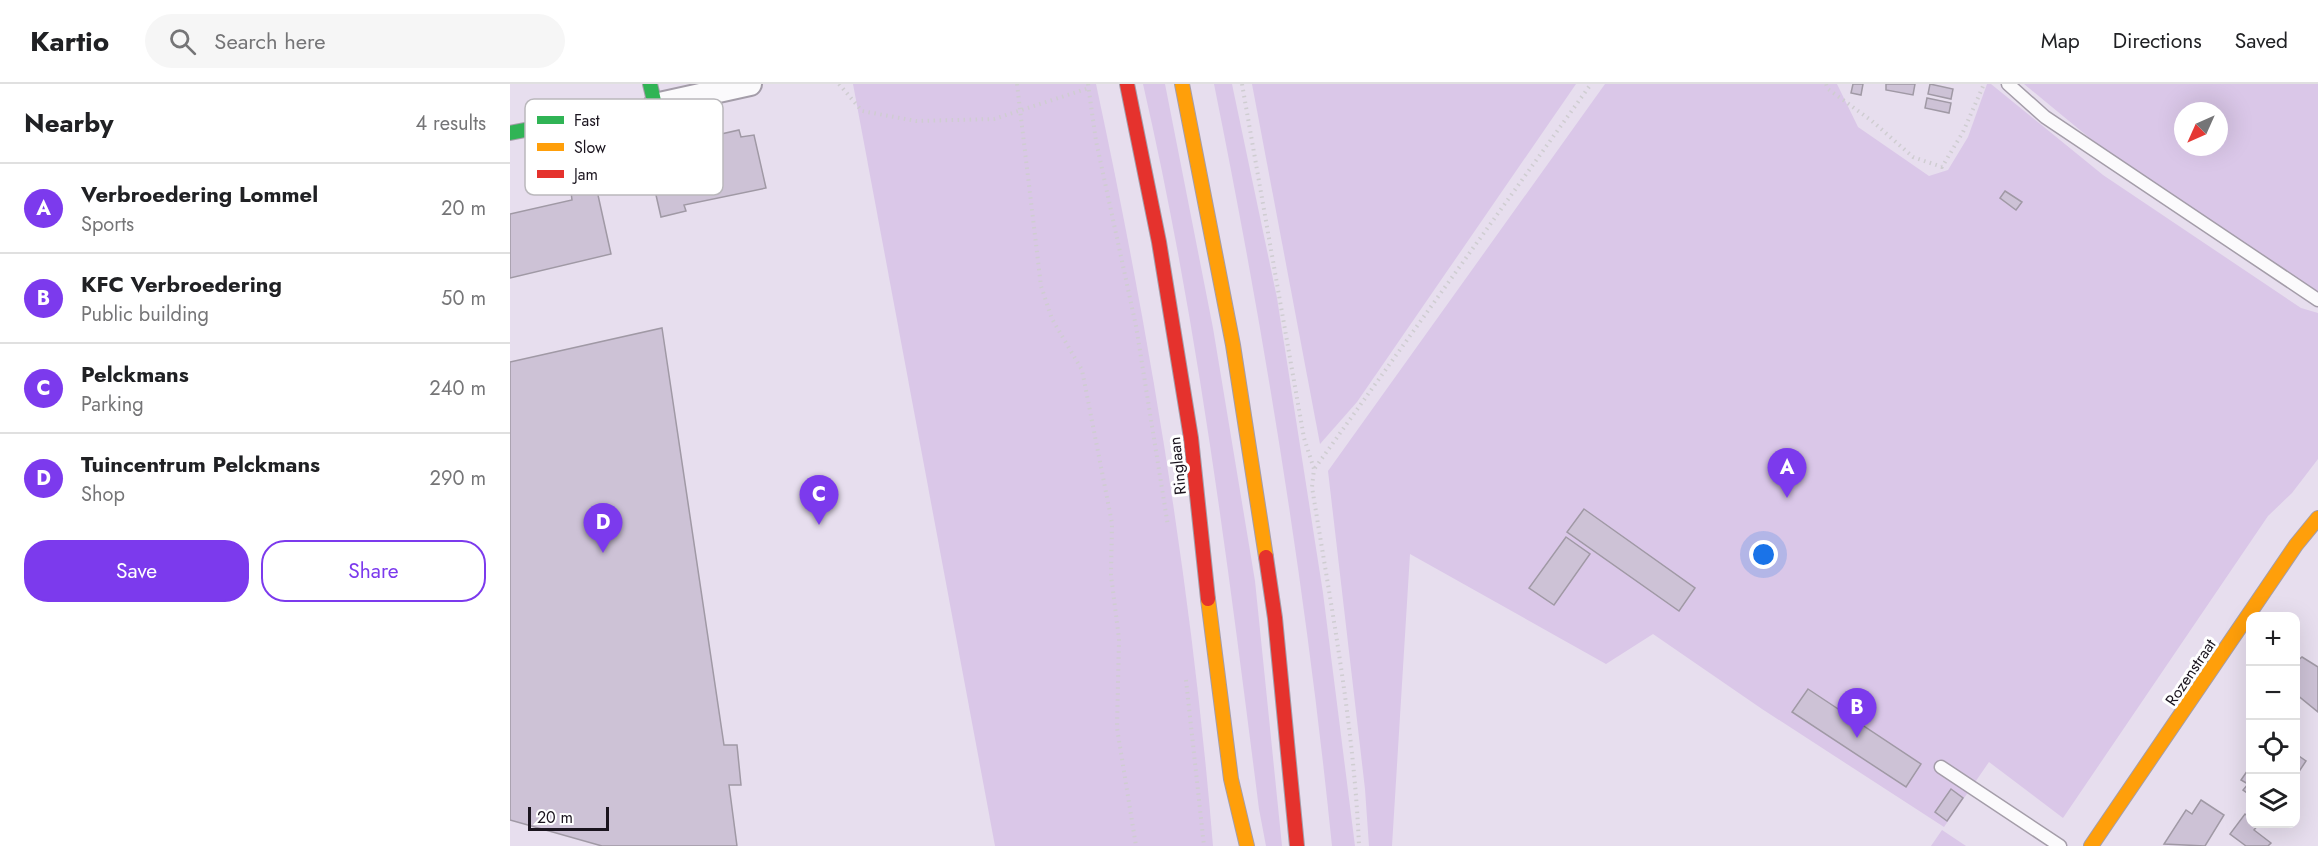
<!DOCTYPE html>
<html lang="en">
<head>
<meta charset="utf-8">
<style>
  body { margin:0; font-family:Jost,sans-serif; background:#f6f6f6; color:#202124 }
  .controls { position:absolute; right:18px; bottom:18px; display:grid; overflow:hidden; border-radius:12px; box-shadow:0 6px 24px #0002 }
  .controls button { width:54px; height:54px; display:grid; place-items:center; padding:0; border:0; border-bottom:2px solid #e0e0e0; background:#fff; color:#202124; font:30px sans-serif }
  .compass { position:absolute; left:1664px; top:18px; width:54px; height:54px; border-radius:50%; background:#fff; box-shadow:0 6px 24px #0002; rotate:225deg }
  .scale { position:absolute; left:18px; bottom:15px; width:81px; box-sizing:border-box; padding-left:6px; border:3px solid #1a141e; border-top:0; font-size:16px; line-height:21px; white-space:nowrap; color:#1a141e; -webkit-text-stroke:4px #fff; paint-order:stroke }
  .you { position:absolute; left:1254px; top:471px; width:21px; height:21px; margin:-15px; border:4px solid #fff; border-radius:50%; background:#1a73e8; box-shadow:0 0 0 9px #1a73e833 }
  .badge { display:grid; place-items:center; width:39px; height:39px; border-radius:50%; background:#7c3aed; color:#fff; font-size:20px; font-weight:700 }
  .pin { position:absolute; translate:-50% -50px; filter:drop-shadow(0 2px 3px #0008) }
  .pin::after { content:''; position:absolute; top:32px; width:21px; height:18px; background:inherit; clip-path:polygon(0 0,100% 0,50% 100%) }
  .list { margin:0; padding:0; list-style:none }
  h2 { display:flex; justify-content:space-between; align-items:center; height:78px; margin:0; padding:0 24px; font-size:26px }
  h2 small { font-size:20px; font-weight:400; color:#757577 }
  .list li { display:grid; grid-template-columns:39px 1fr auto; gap:18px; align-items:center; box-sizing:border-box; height:90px; padding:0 24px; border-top:2px solid #e0e0e0 }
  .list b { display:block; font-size:22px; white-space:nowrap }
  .list p { margin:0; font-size:20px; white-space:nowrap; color:#757577 }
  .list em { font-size:20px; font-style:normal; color:#757577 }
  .actions { display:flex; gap:12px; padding:18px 24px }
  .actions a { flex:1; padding:14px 0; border:2px solid #7c3aed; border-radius:24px; text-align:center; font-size:21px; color:#7c3aed }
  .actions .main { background:#7c3aed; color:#fff }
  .icon { flex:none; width:33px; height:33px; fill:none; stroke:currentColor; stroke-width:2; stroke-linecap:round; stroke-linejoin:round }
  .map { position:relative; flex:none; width:1808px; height:762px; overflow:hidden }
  header { display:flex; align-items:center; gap:36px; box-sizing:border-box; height:84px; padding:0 30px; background:#fff; border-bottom:2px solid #e0e0e0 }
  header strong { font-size:28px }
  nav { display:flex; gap:33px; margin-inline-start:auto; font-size:21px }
  .search { width:420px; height:54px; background:#f6f6f6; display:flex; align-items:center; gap:15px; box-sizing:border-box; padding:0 21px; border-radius:33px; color:#757577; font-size:22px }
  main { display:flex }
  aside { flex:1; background:#fff }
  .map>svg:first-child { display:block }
</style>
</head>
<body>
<header>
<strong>Kartio</strong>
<div class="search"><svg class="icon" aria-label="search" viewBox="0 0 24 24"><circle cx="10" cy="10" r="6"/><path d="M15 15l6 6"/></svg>Search here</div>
<nav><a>Map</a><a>Directions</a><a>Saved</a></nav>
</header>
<main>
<aside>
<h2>Nearby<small>4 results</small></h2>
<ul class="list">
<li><span class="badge">A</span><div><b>Verbroedering Lommel</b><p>Sports</p></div><em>20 m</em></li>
<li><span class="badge">B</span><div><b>KFC Verbroedering</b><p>Public building</p></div><em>50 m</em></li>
<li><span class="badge">C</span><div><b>Pelckmans</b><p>Parking</p></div><em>240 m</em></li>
<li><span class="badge">D</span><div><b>Tuincentrum Pelckmans</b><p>Shop</p></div><em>290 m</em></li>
</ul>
<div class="actions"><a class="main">Save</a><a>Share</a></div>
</aside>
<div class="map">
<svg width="1808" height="762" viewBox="0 0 1808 762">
  <rect width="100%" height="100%" fill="#e7deee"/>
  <g fill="#dac7e8" fill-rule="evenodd">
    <path d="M 343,0 L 586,0 C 640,251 682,506 703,762 L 485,762 Z"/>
    <path d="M 633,0 L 655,0 L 703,244 L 745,497 L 772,762 L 756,762 L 749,725 C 718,482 688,239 633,0 Z"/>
    <path d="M 704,0 L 722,0 L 767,214 L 813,509 L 845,762 L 822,762 C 796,506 755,252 704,0 Z"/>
    <polygon points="742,0 1066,0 847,318 810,360"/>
    <polygon points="1095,0 1327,0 1348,43 1419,92 1438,86 1458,53 1477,0 1481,0 1593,91 1791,224 1808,229 1808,375 1782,409 1758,432 1553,734 1479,678 1434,743 1252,625 1143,550 1096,580 900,470 882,762 859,762 855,705 818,387"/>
    <path d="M 1514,0 L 1808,0 L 1808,212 L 1656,117 ZM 1673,27 L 1709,27 L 1709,63 L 1673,63 Z"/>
    <polygon points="1432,746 1456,762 1421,762"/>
  </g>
  <g fill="#cdc2d6" stroke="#a099a5" stroke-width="1.5">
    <polygon points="1343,0 1353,0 1351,11 1341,9"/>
    <polygon points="1376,0 1405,0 1403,11 1376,6"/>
    <polygon points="1420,0 1443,5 1441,15 1418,10"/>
    <polygon points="1417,14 1441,19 1439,29 1415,24"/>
    <polygon points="229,46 231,53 244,51 256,104 174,121 176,127 151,133 136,67"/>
    <polygon points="86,102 101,170 0,194 0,130 62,116 61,108"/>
    <polygon points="1495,107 1512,118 1506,126 1490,114"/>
    <polygon points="152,244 214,661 227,661 231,701 219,701 227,762 92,762 0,736 0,278"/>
    <polygon points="1074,425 1185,504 1169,527 1057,448"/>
    <polygon points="1056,453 1080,470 1044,521 1019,504"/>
    <polygon points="1792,573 1808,583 1808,628 1786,610 1788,607 1786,605 1786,578"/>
    <polygon points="1298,605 1411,680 1396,703 1282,628"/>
    <polygon points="1786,670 1796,677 1786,692"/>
    <polygon points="1740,683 1740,711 1733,706 1738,700 1731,696"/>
    <polygon points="1441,705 1453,714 1437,737 1425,728"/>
    <polygon points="1691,716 1714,731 1695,762 1654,760 1676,726 1682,730"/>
    <polygon points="1735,730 1740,734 1740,740 1749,740 1744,746 1761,759 1758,762 1736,762 1720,750"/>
  </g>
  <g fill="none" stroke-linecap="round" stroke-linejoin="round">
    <defs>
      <g id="lane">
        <polyline points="1498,0 1535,33 1808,216"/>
        <polyline points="1431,683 1550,762"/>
      </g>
      <polyline id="street" points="145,21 240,0"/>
      <polyline id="fast" points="0,49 145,21 140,0"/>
      <g id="slow">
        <polyline points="672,0 723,261 756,473"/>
        <polyline points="698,515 721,695 737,762"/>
        <polyline points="1581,762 1786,461 1808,434"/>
      </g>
      <g id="jam">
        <polyline points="617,0 649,158 681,354 698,515"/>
        <polyline points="756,473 765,534 787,762"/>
      </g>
    </defs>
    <use href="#lane" stroke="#a49da9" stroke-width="15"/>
    <use href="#street" stroke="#a49da9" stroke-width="26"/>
    <use href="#fast" stroke="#a49da9" stroke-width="16"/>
    <use href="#slow" stroke="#a49da9" stroke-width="16"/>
    <use href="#jam" stroke="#a49da9" stroke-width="16"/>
    <g stroke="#cfcdd1" stroke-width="4" stroke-dasharray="1.5 4.5" stroke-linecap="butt">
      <polyline points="329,0 352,27 406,37 484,35 579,4"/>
      <polyline points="507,0 531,202 542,235 572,286 602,439 601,491 609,555 607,644 626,762"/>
      <polyline points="578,0 586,57 626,242 658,442"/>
      <path d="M 732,0 L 794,354 L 804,385 L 802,403 C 821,522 844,641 849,762"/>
      <polyline points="1316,0 1318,5 1362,37 1403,73 1432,83 1453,48 1474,0"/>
      <polyline points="805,384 1081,0"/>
      <polyline points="676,596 694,762"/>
    </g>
    <use href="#lane" stroke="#fbfafc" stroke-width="12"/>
    <use href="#street" stroke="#fbfafc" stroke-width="22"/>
    <use href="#fast" stroke="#30b455" stroke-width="14"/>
    <use href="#slow" stroke="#ff9f0a" stroke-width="14"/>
    <use href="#jam" stroke="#e5322d" stroke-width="14"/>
  </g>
  <g text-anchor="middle" stroke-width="6" stroke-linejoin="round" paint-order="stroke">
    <g font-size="16" fill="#1a141e" stroke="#fff">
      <text transform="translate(667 382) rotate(-96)" y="6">Ringlaan</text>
      <text transform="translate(1680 588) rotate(-56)" y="6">Rozenstraat</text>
    </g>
  </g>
  <rect x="15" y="15" width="198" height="96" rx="9" fill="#fff" stroke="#bab8bc" stroke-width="1.5"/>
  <rect x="27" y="32" width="27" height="8" fill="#30b455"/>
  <rect x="27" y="59" width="27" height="8" fill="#ff9f0a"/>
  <rect x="27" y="86" width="27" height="8" fill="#e5322d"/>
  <g font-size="16" fill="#1a141e">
    <text x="64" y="42">Fast</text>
    <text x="64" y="69">Slow</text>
    <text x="64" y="96">Jam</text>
  </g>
</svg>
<div class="controls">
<button>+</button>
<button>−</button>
<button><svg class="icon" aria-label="locate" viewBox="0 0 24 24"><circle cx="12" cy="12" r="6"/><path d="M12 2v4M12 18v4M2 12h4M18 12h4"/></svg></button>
<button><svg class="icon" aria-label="layers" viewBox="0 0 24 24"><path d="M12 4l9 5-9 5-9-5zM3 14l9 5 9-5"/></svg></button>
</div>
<svg class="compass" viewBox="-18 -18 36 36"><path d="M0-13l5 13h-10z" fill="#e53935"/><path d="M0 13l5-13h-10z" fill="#757577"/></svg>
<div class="scale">20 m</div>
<div class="you"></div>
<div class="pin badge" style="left:1277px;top:414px">A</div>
<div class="pin badge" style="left:1347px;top:654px">B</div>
<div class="pin badge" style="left:309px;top:441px">C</div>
<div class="pin badge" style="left:93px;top:469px">D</div>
</div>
</main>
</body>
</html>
